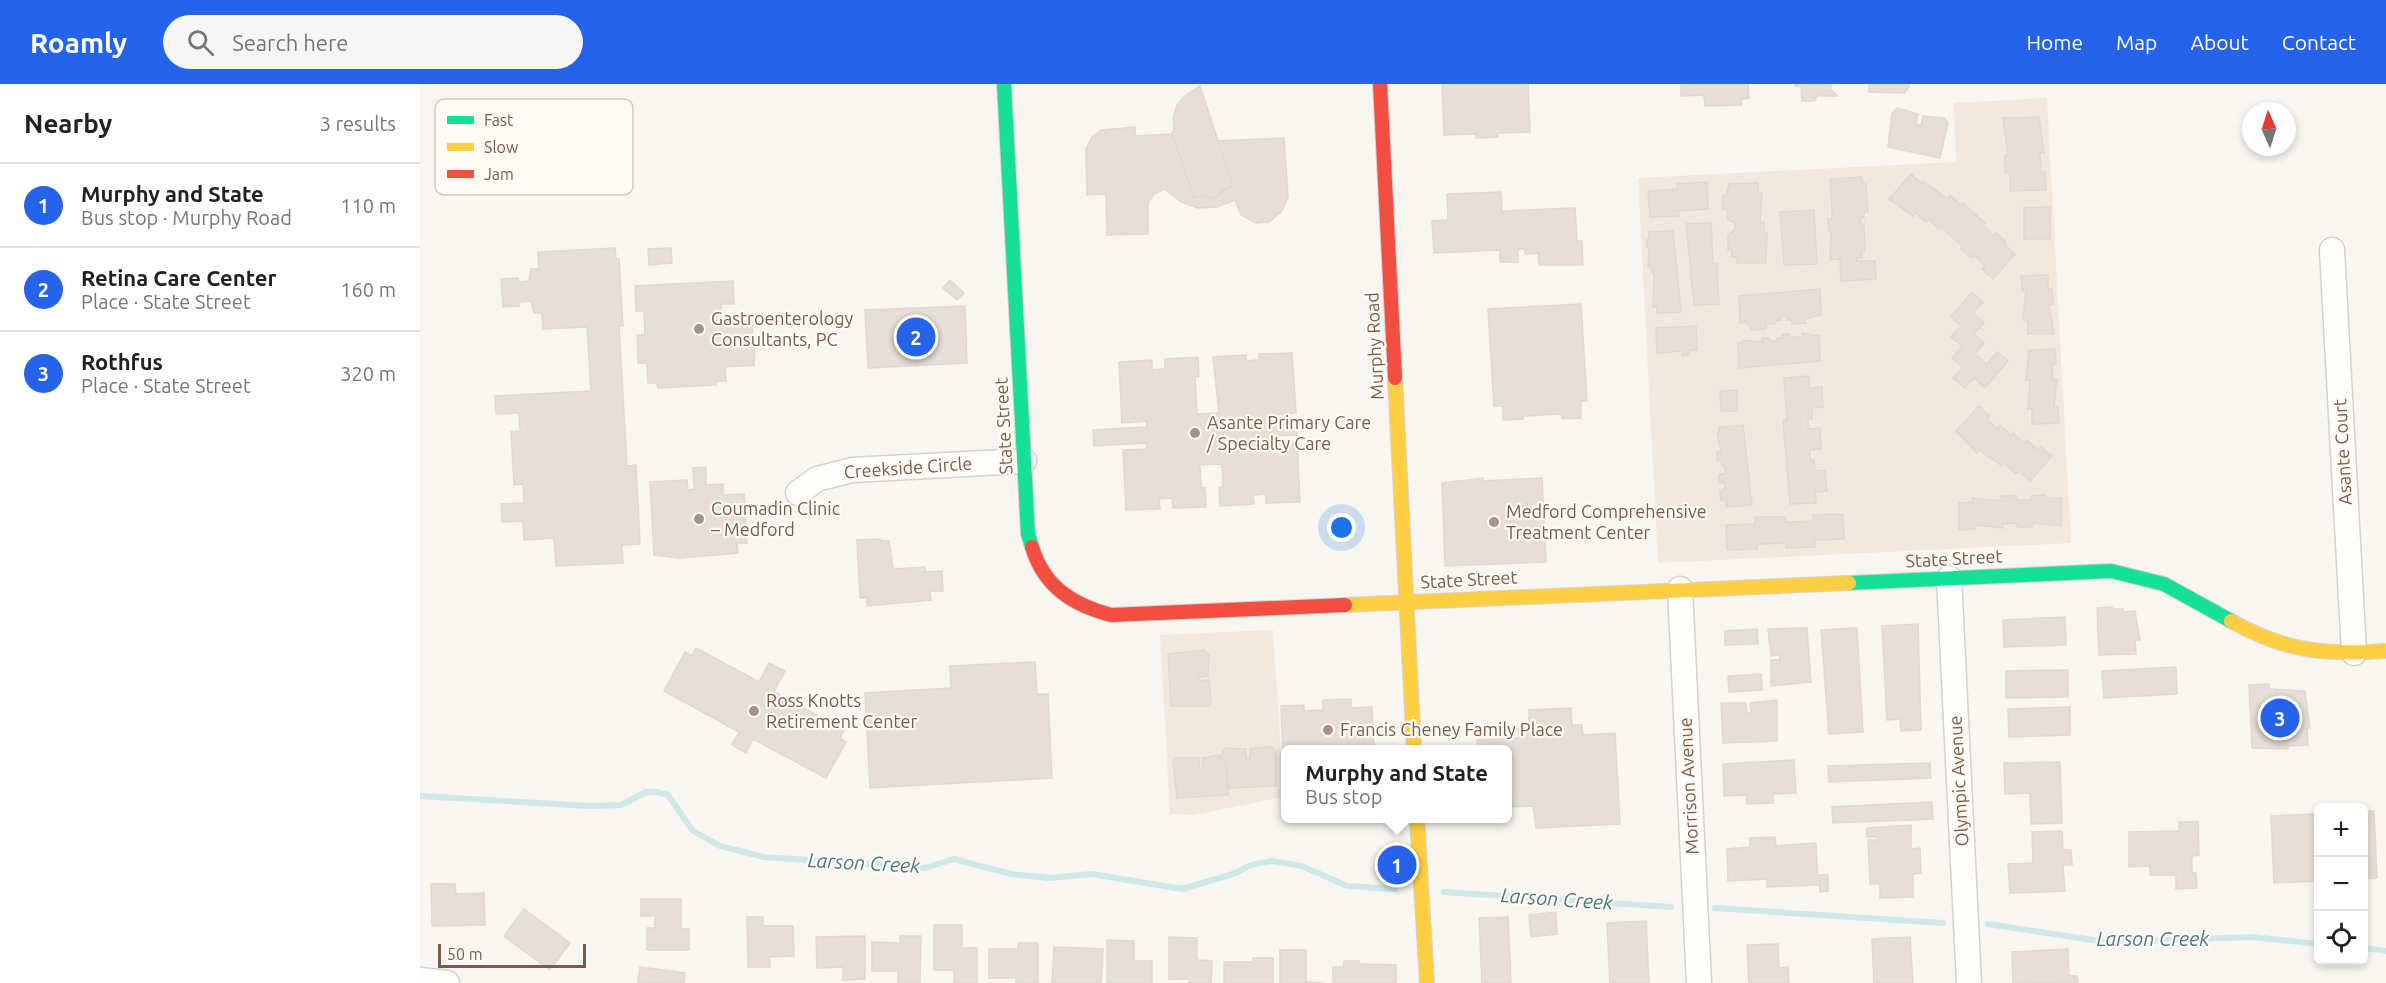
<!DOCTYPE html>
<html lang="en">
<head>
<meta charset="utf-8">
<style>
  body { margin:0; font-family:Ubuntu,sans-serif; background:#f6f6f6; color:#222 }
  .controls { position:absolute; right:18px; bottom:18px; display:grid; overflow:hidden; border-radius:9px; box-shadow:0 3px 9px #0003 }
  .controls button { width:54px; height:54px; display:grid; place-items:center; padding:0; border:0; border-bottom:2px solid #e0e0e0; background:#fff; color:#222; font:30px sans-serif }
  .compass { position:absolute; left:1822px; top:18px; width:54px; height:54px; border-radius:50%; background:#fff; box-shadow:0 3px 9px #0003; rotate:357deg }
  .scale { position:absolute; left:18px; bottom:15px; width:148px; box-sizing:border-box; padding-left:6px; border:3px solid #7a5c4d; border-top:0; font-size:16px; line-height:21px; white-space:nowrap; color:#7a5c4d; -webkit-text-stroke:4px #fffaf3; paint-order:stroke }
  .you { position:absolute; left:922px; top:444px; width:21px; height:21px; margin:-15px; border:4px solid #fff; border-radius:50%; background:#1a73e8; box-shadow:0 0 0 9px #1a73e833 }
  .badge { display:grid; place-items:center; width:39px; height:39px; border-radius:50%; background:#2563eb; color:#fff; font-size:20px; font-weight:700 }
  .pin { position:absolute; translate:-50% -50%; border:3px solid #fff; box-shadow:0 2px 6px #0006 }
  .popup { position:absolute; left:861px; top:661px; width:231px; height:78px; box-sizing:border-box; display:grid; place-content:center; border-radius:9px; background:#fff; filter:drop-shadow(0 2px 4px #0005); font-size:20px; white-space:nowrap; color:#767676 }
  .popup b { font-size:22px; color:#222 }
  .popup::after { content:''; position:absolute; left:50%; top:100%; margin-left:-12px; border:12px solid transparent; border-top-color:#fff }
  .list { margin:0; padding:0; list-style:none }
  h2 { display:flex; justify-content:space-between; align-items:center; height:78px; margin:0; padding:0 24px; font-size:26px }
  h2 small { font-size:20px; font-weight:400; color:#767676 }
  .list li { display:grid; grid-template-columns:39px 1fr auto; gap:18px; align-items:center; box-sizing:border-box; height:84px; padding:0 24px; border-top:2px solid #e0e0e0 }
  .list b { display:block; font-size:22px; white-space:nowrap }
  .list p { margin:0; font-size:20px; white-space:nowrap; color:#767676 }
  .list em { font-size:20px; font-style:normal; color:#767676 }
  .icon { flex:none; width:33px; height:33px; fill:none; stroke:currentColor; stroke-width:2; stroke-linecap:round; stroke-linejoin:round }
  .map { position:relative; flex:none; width:1966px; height:899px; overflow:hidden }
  header { display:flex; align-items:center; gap:36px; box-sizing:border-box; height:84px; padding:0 30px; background:#2563eb; color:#fff }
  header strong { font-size:28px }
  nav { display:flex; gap:33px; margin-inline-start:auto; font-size:21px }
  .search { width:420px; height:54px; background:#f6f6f6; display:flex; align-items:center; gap:15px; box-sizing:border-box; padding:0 21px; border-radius:33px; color:#767676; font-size:22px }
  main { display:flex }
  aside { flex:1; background:#fff }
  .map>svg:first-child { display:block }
</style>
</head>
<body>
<header>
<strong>Roamly</strong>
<div class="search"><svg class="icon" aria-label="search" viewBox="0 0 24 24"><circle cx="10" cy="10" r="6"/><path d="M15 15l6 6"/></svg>Search here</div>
<nav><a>Home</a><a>Map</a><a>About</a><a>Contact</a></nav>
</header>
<main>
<aside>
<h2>Nearby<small>3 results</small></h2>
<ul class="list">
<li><span class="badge">1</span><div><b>Murphy and State</b><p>Bus stop · Murphy Road</p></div><em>110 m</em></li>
<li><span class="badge">2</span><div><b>Retina Care Center</b><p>Place · State Street</p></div><em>160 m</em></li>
<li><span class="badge">3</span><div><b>Rothfus</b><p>Place · State Street</p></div><em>320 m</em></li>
</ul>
</aside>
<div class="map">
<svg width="1966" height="899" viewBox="0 0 1966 899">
  <rect width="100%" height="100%" fill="#f9f5f0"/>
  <g fill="#f2e8de">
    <polygon points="1627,14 1651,459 1238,479 1218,94 1536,78 1534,19"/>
    <polygon points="853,546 864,713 773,731 750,730 740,551"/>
  </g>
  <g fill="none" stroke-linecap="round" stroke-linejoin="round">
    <g stroke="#d0e8ea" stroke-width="6">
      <polyline points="0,712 170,722 201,721 226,708 237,708 248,711 273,747 300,762 344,773 505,784 534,775 591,790 630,794 672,790 762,805 813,790 831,781 852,777 882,782 927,802 975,805"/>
      <polyline points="1024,808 1251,823"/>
      <polyline points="1295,824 1523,839"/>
      <polyline points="1568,840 1686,858 1832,853 1898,860"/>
      <polyline points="1944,864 1966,867"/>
    </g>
  </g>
  <g fill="#e6ded7" stroke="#e2d8d2" stroke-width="1.5">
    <polygon points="1022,0 1108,0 1110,48 1078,49 1078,53 1056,54 1056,50 1024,51"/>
    <polygon points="1261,0 1328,0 1329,14 1321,15 1322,21 1285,22 1284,11 1261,12"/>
    <polygon points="1375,0 1412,0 1410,5 1417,12 1398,12 1394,17 1382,17 1381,2 1375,2"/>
    <polygon points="1449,0 1489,0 1489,3 1484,9 1449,8"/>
    <polygon points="780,2 813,102 805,105 795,114 782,112 774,114 752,48 754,48 753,34 757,21 766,11"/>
    <polygon points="1477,24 1498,30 1496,40 1501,41 1503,32 1524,34 1528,39 1520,74 1468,63 1472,29"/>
    <polygon points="1619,33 1624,69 1620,69 1621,88 1625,88 1626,106 1590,107 1590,89 1585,89 1585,71 1588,71 1583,34"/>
    <polygon points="715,43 715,52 752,50 774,114 782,112 795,114 805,105 813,102 798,57 864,54 868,113 862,127 849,138 836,139 821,131 815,116 797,123 778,124 761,118 745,105 734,110 728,118 728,150 687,151 686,110 667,111 666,65 672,53 681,46"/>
    <polygon points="1491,90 1501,99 1503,97 1528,115 1530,111 1541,121 1543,119 1565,139 1563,141 1573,151 1576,149 1586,158 1585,161 1595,170 1573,195 1562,185 1565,182 1554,171 1551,174 1541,165 1543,163 1521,143 1519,145 1509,136 1506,138 1496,129 1493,132 1469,115"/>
    <polygon points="1442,93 1443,100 1446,100 1448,128 1444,128 1444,134 1440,134 1441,141 1444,140 1445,167 1442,168 1442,174 1437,174 1437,177 1455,177 1456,195 1421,197 1420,175 1410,176 1411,148 1409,148 1408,135 1412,135 1412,123 1410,95"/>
    <polygon points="1287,98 1288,125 1258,127 1259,132 1230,133 1228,107 1257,105 1257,100"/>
    <polygon points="1338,99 1339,109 1342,109 1340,138 1344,138 1344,149 1347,149 1346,179 1317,179 1317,173 1312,173 1312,166 1308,166 1308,151 1315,146 1315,139 1307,135 1307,126 1303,126 1303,112 1306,112 1309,100"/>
    <polygon points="1081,108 1082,127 1155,124 1157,157 1162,157 1163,181 1119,181 1118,169 1105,170 1105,165 1098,165 1098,178 1080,178 1080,166 1014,169 1012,137 1028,136 1027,110"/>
    <polygon points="1630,123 1630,155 1604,155 1604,124"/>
    <polygon points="1394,126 1397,180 1364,181 1360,128"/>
    <polygon points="1291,139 1293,180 1297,180 1299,220 1274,221 1266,140"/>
    <polygon points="1253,147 1261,228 1237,229 1237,223 1233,223 1234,189 1232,189 1231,183 1228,183 1229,163 1227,163 1227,155 1229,155 1229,148"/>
    <polygon points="195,164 196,175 199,175 203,242 199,242 207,382 216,381 220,460 202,461 203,479 136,482 134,454 104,456 103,437 82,438 81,420 104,419 103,400 94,401 91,348 100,347 99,329 76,330 75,312 171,307 167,243 123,245 122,229 114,229 111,217 99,218 99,222 83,223 81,195 98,194 99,198 109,197 111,185 119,185 118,168"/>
    <polygon points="251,164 252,179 229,181 228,165"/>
    <polygon points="1628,191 1628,205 1632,205 1633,220 1629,221 1634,250 1608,250 1608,236 1603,236 1606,207 1602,207 1601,192"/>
    <polygon points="530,196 544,209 537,216 523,204"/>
    <polygon points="313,197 314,220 301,220 302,239 332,237 333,254 336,253 334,281 305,283 306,297 296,297 296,301 238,304 237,299 228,299 227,279 218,279 217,251 225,251 224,227 216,227 215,202"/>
    <polygon points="1400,205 1401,231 1385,235 1386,239 1372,240 1372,236 1367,236 1367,232 1361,232 1361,236 1355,237 1355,240 1346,240 1346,245 1332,246 1327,238 1320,239 1319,212"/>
    <polygon points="1552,208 1563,218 1553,229 1564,239 1554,250 1564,259 1555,270 1567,280 1577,268 1588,277 1565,304 1554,294 1545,304 1533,294 1543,283 1532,274 1542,262 1531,253 1541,242 1531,233"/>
    <polygon points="1161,220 1167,317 1161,317 1161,334 1142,335 1141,330 1103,332 1103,335 1083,336 1083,322 1074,322 1068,225"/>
    <polygon points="545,222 547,279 448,284 445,226"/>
    <polygon points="1276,242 1277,266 1269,267 1269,271 1262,272 1262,267 1237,269 1236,244"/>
    <polygon points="1382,249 1399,252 1400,277 1319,284 1318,259 1322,259 1322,256 1342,258 1342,254 1349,254 1350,257 1357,257 1357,254 1362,254 1362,250 1370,250 1370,253 1382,253"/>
    <polygon points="1635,265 1636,280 1632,281 1633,295 1637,295 1634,323 1638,323 1639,339 1612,340 1612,325 1608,325 1610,296 1606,296 1609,266"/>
    <polygon points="872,269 876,329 852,331 852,337 876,336 877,351 853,352 853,358 877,357 880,418 846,419 846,410 833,411 834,420 800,422 799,403 803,403 802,380 780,381 781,404 785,404 786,423 753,424 752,414 739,415 740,425 706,426 703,366 727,365 726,359 674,362 673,346 727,343 726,337 702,339 699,278 732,276 732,286 745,285 745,275 778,273 779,292 775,293 777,330 799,329 793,273 826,271 826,277 839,276 839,270"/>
    <polygon points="1389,292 1390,304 1402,303 1403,323 1392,324 1392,335 1388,335 1388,345 1400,344 1401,365 1390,366 1390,376 1394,376 1395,387 1405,386 1407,407 1395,408 1396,419 1370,420 1363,336 1367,336 1364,294"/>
    <polygon points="1317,306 1317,327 1301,327 1300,307"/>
    <polygon points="1559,322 1570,332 1567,335 1577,345 1580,341 1591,351 1593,349 1604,359 1607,356 1618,366 1621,363 1632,372 1610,397 1599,387 1596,390 1584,379 1582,382 1559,366 1557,369 1536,347"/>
    <polygon points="1323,341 1332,421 1306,423 1306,416 1301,417 1300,406 1305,405 1304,398 1299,399 1299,390 1305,390 1305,382 1302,382 1302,377 1297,377 1297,368 1301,368 1297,349 1299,349 1299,343"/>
    <polygon points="286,383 286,401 303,400 303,411 324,410 327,459 317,459 318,469 261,474 234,471 230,398 267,396 268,406 274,405 273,384"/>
    <polygon points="1063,394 1063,397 1122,394 1126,478 1025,482 1022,399"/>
    <polygon points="1625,411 1626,414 1641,414 1641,442 1612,439 1612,443 1597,443 1597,439 1583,440 1583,444 1554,441 1555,445 1539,446 1539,419 1553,418 1552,414 1582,417 1581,412 1596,412 1596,416 1611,416 1611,412"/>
    <polygon points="1423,430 1424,455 1395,456 1395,463 1366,464 1366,459 1337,460 1337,465 1307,466 1306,441 1335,440 1335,433 1365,433 1366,438 1393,437 1393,431"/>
    <polygon points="460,455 460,457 469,457 473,485 505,483 505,488 522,487 523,507 510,507 511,516 447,522 447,514 440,514 437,456"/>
    <polygon points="1692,523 1692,525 1703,525 1703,528 1715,527 1720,556 1715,556 1716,570 1679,571 1677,524"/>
    <polygon points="1645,533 1646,561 1584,563 1583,536"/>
    <polygon points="1498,540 1501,646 1481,647 1480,635 1467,636 1462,542"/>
    <polygon points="1387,544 1391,598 1351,602 1351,576 1360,576 1360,571 1351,572 1348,545"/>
    <polygon points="1437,544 1443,648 1409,650 1401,546"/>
    <polygon points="1337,545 1338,560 1305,561 1305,547"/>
    <polygon points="276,564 339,598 349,579 365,587 354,608 424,646 420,654 426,658 406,694 333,655 326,669 312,661 319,648 244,607 265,568 272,572"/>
    <polygon points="784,566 789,571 788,592 779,593 779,597 789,596 791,618 787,622 751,622 748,570"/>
    <polygon points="615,578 617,610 628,610 632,694 450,704 445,609 531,604 530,582"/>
    <polygon points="1756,583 1757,610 1684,614 1682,587"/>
    <polygon points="1648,586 1648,613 1586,614 1586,587"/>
    <polygon points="1341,590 1342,606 1309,608 1308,592"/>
    <polygon points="1849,600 1849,605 1885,607 1890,644 1887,644 1888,661 1868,662 1868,665 1832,664 1829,601"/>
    <polygon points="931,615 931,624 952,623 954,666 866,666 863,669 861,622 884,621 884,627 903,626 903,616"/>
    <polygon points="1357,616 1357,657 1303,659 1301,619 1326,619 1327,629 1331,628 1330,619"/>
    <polygon points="1650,623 1650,651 1589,653 1588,625"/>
    <polygon points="1151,624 1152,641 1162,641 1163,651 1195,649 1200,740 1116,744 1113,722 1092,723 1088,666 1058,666 1057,656 1099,654 1098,644 1109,643 1109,626"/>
    <polygon points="851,662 856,667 856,702 808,704 806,679 800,673 805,664 826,665 826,674 830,674 830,665"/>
    <polygon points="798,671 806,679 808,711 757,714 753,678 757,674 779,674 779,684 783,684 782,674"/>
    <polygon points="1374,676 1376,709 1353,710 1353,719 1327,720 1326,711 1304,712 1303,680"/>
    <polygon points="1640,678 1642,739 1611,740 1610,709 1585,710 1584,679"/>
    <polygon points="1510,679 1511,694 1409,698 1408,682"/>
    <polygon points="1512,718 1513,735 1413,739 1412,723"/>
    <polygon points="1944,727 1954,727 1957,794 1944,794"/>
    <polygon points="1896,730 1896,744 1898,744 1898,797 1854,799 1851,732"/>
    <polygon points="1759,738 1778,738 1779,771 1772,772 1772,789 1776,789 1777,804 1756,805 1756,791 1730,791 1730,782 1709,783 1709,748 1759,747"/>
    <polygon points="1491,741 1491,765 1500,764 1501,789 1493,790 1493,813 1460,814 1460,800 1450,800 1448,756 1458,756 1458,753 1447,753 1447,744"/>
    <polygon points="1642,747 1643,766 1651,766 1652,781 1643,781 1645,807 1590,809 1588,780 1613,779 1612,748"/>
    <polygon points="1355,753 1356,762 1396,759 1398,801 1347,803 1347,795 1308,797 1307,765 1330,763 1330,754"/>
    <polygon points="1399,791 1408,791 1408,807 1400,808"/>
    <polygon points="11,800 35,800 36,810 64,809 65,841 12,842"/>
    <polygon points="221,815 261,815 261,845 269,845 269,866 227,866 227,844 235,844 235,832 221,832"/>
    <polygon points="104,825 150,859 130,886 84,852"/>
    <polygon points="1136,828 1137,850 1111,853 1109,831"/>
    <polygon points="327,833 343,833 343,842 373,842 374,872 349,873 350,883 328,883"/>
    <polygon points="1088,833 1091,899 1062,899 1059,834"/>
    <polygon points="1226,837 1229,899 1190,899 1187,839"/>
    <polygon points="514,841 542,841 542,864 557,864 557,899 534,899 534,886 514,886"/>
    <polygon points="445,852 445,895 423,896 423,883 397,884 396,853"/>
    <polygon points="480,852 501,852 500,898 478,898 478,887 452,887 452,858 480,859"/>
    <polygon points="749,853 777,854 777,876 792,877 791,899 769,899 769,895 749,895"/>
    <polygon points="1490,853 1493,899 1454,899 1452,855"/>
    <polygon points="687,856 714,857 714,877 732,877 732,899 687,899"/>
    <polygon points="598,859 618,859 618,899 596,899 596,894 569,894 569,865 598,865"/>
    <polygon points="1358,860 1359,884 1368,883 1369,899 1329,899 1327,861"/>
    <polygon points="634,863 683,865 681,899 632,899"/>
    <polygon points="1648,865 1649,892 1657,892 1658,899 1593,898 1592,868"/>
    <polygon points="860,866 886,866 886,898 904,899 860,899"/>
    <polygon points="833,874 853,874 853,899 804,899 804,878 833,878"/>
    <polygon points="924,877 939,877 939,880 976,881 976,899 913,899 913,883 923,883"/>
    <polygon points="220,883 265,889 264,899 218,898"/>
  </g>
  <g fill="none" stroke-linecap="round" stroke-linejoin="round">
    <defs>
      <g id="street">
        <polyline points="1912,166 1934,569"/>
        <polyline points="378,409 397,395 432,386 604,377"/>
        <polyline points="1529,494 1549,899"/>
        <polyline points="1260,505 1279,899"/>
        <polyline points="0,896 27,899"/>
      </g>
      <g id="fast">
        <polyline points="584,0 608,450 612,463"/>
        <polyline points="1429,499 1691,487 1744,500 1811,537"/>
      </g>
      <g id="slow">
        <polyline points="975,294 994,666"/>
        <polyline points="925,521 1429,499"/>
        <path d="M 1811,537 C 1866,568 1905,571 1966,567"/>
        <polyline points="997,734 1007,899"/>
      </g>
      <g id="jam">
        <polyline points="960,0 975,294"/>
        <path d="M 612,463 C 624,503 653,521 691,531 L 925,521"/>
      </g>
    </defs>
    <use href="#street" stroke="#d7d1cb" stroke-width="27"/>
    <use href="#fast" stroke="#d9d2cb" stroke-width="16"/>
    <use href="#slow" stroke="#d9d2cb" stroke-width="16"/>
    <use href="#jam" stroke="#d9d2cb" stroke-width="16"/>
    <use href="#street" stroke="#fefefd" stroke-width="24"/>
    <use href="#fast" stroke="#16e098" stroke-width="14"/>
    <use href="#slow" stroke="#ffcf43" stroke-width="14"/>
    <use href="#jam" stroke="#f24e42" stroke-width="14"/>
  </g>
  <g fill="#a69286" stroke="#fffaf3" stroke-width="2">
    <circle cx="279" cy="245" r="6"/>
    <circle cx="775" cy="349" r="6"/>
    <circle cx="279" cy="435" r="6"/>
    <circle cx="1074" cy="438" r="6"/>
    <circle cx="334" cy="627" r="6"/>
    <circle cx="908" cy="646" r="6"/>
  </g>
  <g text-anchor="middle" stroke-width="4.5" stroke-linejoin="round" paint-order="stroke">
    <g font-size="18" fill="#7a5c4d" stroke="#fffaf3" text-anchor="start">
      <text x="291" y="241">Gastroenterology<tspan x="291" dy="21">Consultants, PC</tspan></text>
      <text x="787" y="345">Asante Primary Care<tspan x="787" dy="21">/ Specialty Care</tspan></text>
      <text x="291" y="431">Coumadin Clinic<tspan x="291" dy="21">– Medford</tspan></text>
      <text x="1086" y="434">Medford Comprehensive<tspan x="1086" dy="21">Treatment Center</tspan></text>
      <text x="346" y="623">Ross Knotts<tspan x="346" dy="21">Retirement Center</tspan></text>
      <text x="920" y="652">Francis Cheney Family Place</text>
    </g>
    <g font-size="18" fill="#7a5c4d" stroke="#fffaf3">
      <text transform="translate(955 262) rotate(-93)" y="6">Murphy Road</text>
      <text transform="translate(584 342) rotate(-93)" y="6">State Street</text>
      <text transform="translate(1923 368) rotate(-93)" y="6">Asante Court</text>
      <text transform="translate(488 384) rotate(-4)" y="6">Creekside Circle</text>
      <text transform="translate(1534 475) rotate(-3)" y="6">State Street</text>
      <text transform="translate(1049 496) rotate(-3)" y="6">State Street</text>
      <text transform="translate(1539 697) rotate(-93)" y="6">Olympic Avenue</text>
      <text transform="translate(1269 702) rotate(-93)" y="6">Morrison Avenue</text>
    </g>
    <g font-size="20" font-style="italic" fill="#437c86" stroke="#fffaf3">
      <text transform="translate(444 779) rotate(3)" y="7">Larson Creek</text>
      <text transform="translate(1137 815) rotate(4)" y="7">Larson Creek</text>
      <text x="1733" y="862">Larson Creek</text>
    </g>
  </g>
  <rect x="15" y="15" width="198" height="96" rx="9" fill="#fffaf3" stroke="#d7cbc1" stroke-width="1.5"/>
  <rect x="27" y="32" width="27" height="8" fill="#16e098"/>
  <rect x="27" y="59" width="27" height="8" fill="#ffcf43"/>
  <rect x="27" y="86" width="27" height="8" fill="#f24e42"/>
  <g font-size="16" fill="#7a5c4d">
    <text x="64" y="42">Fast</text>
    <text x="64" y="69">Slow</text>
    <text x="64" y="96">Jam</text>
  </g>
</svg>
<div class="controls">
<button>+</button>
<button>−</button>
<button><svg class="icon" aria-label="locate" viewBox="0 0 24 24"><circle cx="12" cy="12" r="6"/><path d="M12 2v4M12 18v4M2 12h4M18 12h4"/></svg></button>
</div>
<svg class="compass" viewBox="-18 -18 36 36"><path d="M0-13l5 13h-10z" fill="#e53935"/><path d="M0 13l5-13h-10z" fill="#767676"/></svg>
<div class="scale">50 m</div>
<div class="you"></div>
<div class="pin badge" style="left:977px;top:781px">1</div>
<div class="popup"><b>Murphy and State</b>Bus stop</div>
<div class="pin badge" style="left:496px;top:253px">2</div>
<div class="pin badge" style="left:1860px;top:634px">3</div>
</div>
</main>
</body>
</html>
